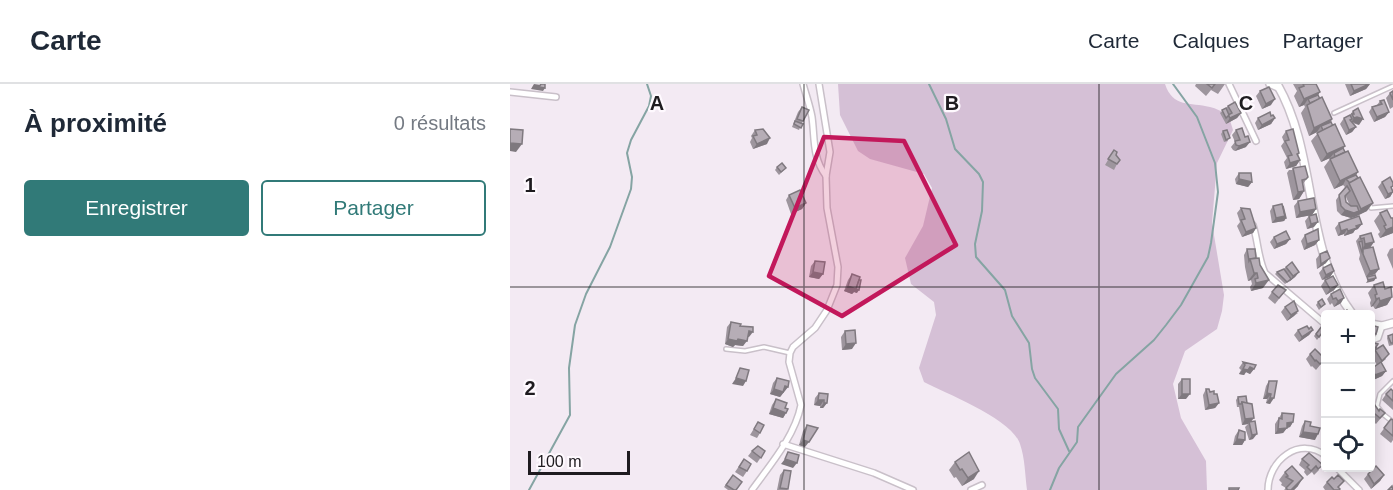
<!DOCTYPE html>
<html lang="fr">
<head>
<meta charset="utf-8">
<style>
  body { margin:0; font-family:Arial,sans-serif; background:#f2f2f3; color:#1f2937 }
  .controls { position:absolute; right:18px; bottom:18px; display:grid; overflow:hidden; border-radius:6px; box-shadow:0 3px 15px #0003 }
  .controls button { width:54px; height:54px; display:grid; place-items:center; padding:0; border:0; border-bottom:2px solid #e0e1e3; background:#fff; color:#1f2937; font:30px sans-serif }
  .scale { position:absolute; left:18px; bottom:15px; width:102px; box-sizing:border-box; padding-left:6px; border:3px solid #1e1b1f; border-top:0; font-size:16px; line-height:21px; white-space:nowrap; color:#1e1b1f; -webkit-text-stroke:4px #fef9fe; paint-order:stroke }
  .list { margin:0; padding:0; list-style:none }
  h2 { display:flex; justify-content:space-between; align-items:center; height:78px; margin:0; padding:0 24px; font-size:26px }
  h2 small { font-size:20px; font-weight:400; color:#747a83 }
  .actions { display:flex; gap:12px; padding:18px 24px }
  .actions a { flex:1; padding:14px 0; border:2px solid #317a78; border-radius:6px; text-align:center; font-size:21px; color:#317a78 }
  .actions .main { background:#317a78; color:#fff }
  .icon { flex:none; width:33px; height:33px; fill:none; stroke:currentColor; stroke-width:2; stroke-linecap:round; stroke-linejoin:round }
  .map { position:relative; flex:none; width:883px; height:406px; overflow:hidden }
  header { display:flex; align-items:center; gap:36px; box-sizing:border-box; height:84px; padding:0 30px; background:#fff; border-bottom:2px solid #e0e1e3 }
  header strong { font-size:28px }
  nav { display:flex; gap:33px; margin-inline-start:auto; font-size:21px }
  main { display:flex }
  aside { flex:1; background:#fff }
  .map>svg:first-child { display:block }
</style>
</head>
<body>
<header>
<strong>Carte</strong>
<nav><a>Carte</a><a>Calques</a><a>Partager</a></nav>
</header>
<main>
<aside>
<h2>À proximité<small>0 résultats</small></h2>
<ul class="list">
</ul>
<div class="actions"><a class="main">Enregistrer</a><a>Partager</a></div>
</aside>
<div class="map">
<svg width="883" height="406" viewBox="0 0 883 406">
  <rect width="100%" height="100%" fill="#f3eaf3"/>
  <path fill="#d5c0d6" d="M 328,0 L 655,0 C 663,24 680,18 700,23 C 706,24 712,28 718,30 L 723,46 L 707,79 L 702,139 L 714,211 L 712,227 L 707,245 L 675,267 L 663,300 L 671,334 L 696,377 L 697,406 L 517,406 C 515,391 515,374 510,360 C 502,335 437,310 414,298 L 409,284 L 426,231 L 424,218 L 401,200 L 395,174 L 413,142 L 422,104 L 414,90 L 360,75 L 348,67 L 330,31 Z"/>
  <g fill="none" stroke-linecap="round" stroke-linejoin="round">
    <g stroke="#85a4a3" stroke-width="2">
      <polyline points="419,0 436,35 445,65 469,90 473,98 472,127 465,160 466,173 495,206 502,232 519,259 522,285 525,294 548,325 549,345 559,367"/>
      <polyline points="19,406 60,331 59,284 65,241 76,210 100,163 121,105 122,93 117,69 121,56 139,22 141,12 137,0"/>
      <polyline points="540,406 549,384 567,358 568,343 606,290 644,256 656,241 671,221 698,173 701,159 708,108 705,79 687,33 663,0"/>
    </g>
    <defs>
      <g id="service">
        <polyline points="824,29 883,2"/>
        <polyline points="859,119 861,124 883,122"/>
        <polyline points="216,265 235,267 254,263 280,269"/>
        <polyline points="883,297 870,310 867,322 874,331 883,338"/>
      </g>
      <g id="minor">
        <path d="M 293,0 C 296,11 300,22 302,33 C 305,55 302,73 316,92"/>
        <polyline points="719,0 746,57"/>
        <polyline points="759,0 770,5"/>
        <polyline points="0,8 46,13"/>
        <path d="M 743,141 C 748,157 748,174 755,189 L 816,241"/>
        <polyline points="860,257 868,254 872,242"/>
        <polyline points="273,360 364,389 403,406"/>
        <polyline points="827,384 849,406"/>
        <path d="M 242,406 C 260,381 285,352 291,321 L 279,278 L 280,269 L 283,263 L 305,244 L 317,226 L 327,201 L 328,183 L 317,124 L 316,92 L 320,68 L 309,0"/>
        <polyline points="461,406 472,401"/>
        <path d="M 758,406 C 758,377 789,351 816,372"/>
      </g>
      <g id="tertiary">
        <path d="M 767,0 C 808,70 793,166 843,231"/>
        <polyline points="860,240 872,242 883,239"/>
      </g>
    </defs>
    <use href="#service" stroke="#c9c0c9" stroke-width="6"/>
    <use href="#minor" stroke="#c9c0c9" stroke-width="8"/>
    <use href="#tertiary" stroke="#c9c0c9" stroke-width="10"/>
    <use href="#service" stroke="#fff" stroke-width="3"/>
    <use href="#minor" stroke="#fff" stroke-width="5"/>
    <use href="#tertiary" stroke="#fff" stroke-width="7"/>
  </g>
  <g fill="#9d959d" fill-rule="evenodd">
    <polygon points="686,0 715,0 708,10 701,6 696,12 685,2"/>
    <path d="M 783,0 L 806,0 L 810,8 L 808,11 L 822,35 L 821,38 L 833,64 L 848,88 L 846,91 L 857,127 L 841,134 L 831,131 L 827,127 L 826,116 L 835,103 L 833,101 L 824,105 L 814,83 L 820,75 L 820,74 L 811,78 L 801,57 L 808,49 L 807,48 L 799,52 L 791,29 L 795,23 L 794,21 L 789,23 L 784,12 L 787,7 ZM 836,113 L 840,122 L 836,118 Z"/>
    <polygon points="835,0 860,0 856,5 840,12"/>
    <polygon points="750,7 761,21 752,25 746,12"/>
    <polygon points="883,7 883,23 880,25 876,14 880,9"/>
    <polygon points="870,17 879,28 875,33 864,38 859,28 862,23 867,21"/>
    <polygon points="718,22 731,29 727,34 716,40 710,29"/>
    <polygon points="292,23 293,37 289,46 282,43 288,28"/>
    <polygon points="843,27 849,41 842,39 846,43 842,48 836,51 830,40 834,34 839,32"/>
    <polygon points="761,32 765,34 761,40 748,46 745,39 748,34"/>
    <polygon points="245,46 257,60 243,65 240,58 242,54 241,52"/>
    <polygon points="726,46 736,63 725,67 723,66 721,63 725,58 722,51"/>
    <polygon points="713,47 718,57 714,58 711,50"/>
    <polygon points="776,47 790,76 786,82 776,85 774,78 777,74 771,62 774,58 772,53"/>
    <polygon points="604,66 606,71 607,80 604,86 595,81"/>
    <polygon points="267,83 276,84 269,91 265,86"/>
    <polygon points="783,84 798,93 793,100 794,107 789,115 783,116 777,89 779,86 782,86"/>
    <polygon points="729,89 742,98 738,103 726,100 725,95"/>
    <polygon points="872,98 883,106 883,108 880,113 875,115 868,103"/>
    <polygon points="279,111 296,119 292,125 281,130 276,116"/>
    <polygon points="788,117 806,125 802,131 786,134 784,122"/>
    <polygon points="763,122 776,134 774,137 762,139 760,127"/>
    <polygon points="731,124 746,144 743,149 732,153 727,142 730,138 727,129"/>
    <polygon points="870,129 881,134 883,134 883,149 870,154 868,150 870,148 864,137"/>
    <polygon points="799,132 804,143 797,145 795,137"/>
    <polygon points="829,139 848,145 845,146 843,149 834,152 834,150 828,152 825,144"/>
    <polygon points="861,149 860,164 869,185 865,190 856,193 849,175 850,171 846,157 850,152"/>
    <polygon points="795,151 809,156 805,161 794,166 791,157"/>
    <polygon points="764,153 780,155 776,160 764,165 760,158"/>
    <polygon points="883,164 883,185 877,171 880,165"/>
    <polygon points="737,165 746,174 753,204 741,207 740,203 742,200 741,196 738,197 735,183 734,171"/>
    <polygon points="810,170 816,179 807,185 806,175"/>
    <polygon points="305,177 313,190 309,195 299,193 301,182"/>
    <polygon points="776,183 789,188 785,193 775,200 765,190 767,188 774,185"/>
    <polygon points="813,184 824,187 820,193 812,196 809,189"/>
    <polygon points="342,190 347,209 344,208 342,210 334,207 338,196"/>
    <polygon points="815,196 828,201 824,206 816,211 811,202"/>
    <polygon points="864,201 875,205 882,213 877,221 865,225 863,222 861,223 860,219 861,216 858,209"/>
    <polygon points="830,205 831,219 824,223 822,219 820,221 817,215 821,210"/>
    <polygon points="776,206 765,220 758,214 762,208"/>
    <polygon points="808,218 813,222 809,226 806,221"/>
    <polygon points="775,223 788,229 777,237 771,228"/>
    <polygon points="221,238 230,242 239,253 237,253 233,262 225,261 223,263 215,260 217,243"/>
    <polygon points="812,242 815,245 807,256 804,252"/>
    <polygon points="799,245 803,246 799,251 789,258 784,251 788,246"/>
    <polygon points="335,247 342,265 332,266 331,253"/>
    <polygon points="883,250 883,261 879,262 877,254 878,252"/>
    <polygon points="864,259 866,263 876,275 871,279 876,287 872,292 861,297 861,285 867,281 861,271 861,268 862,266 861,264"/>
    <polygon points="800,270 815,275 806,286 802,282 801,283 796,275"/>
    <polygon points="733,278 744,285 740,290 736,288 734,291 729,290 731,286 729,284"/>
    <polygon points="267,294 278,303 270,313 260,310 263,299"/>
    <polygon points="672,295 676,315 668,315 668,300"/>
    <polygon points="759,297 767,297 760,320 756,319 757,315 753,315 756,302"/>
    <polygon points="696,305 704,310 709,319 705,324 695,326 693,311"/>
    <polygon points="883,307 883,326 872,316 876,310"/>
    <polygon points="309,309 317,319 313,324 310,324 310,322 304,321 305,314"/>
    <polygon points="736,312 741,338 743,355 739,356 735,343 738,340 732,341 729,323 727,323 726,316 728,313"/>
    <polygon points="266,315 275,324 276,329 273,334 259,330 262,321"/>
    <polygon points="861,318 869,327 875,329 866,340 861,335 861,336"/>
    <polygon points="772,329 783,338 780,343 777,344 773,349 765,350 765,340"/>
    <polygon points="881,335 883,336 883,356 881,359 870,350"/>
    <polygon points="795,337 800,342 805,356 789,353 792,342"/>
    <polygon points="248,338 250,349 247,354 240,351"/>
    <polygon points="297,341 295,363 289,361 293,347"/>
    <polygon points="729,346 735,356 732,361 723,361 725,352"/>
    <polygon points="242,367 255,367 247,379 238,372"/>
    <polygon points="799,369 809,386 804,391 802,388 797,392 794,388 795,386 789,381 792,375"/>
    <polygon points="234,375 237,387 233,393 225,388"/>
    <polygon points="445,378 464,395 452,402 446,393 444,394 439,386"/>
    <polygon points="274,386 278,405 277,406 267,406 270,391"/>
    <polygon points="775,388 788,402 784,406 774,406 776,404 771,401 772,399 769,396"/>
    <polygon points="858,390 874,391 870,397 861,405 854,395"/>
    <polygon points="223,391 226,406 218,406 214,403"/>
    <polygon points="824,395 834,397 828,404 829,406 815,406 813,403 817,398"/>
  </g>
  <g fill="#7f797f">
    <polygon points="24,0 31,1 35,4 33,7 21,5"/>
    <polygon points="860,0 856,5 840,12 844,7"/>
    <polygon points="810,8 804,16 798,15 794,21 789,23 794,15"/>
    <polygon points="765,15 761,21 752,25 756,20"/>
    <polygon points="879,28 875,33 864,38 867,33"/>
    <polygon points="731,29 727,34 716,40 720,34"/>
    <polygon points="847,33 853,35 849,41 843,38 840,40 844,34"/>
    <polygon points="765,34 761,40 748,46 752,41"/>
    <polygon points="822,35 817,43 811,42 807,48 799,52 804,44"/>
    <polygon points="846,43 842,48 836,51 839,46"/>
    <polygon points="260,54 257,60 243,65 247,60"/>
    <polygon points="740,58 736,63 725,67 729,62"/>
    <polygon points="0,59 12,60 6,68 0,67"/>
    <polygon points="835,62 830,69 824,69 820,74 811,78 817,70"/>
    <polygon points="790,76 786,82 776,85 780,79"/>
    <polygon points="848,88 842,96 836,95 833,101 824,105 830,97"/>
    <polygon points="729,95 742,98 738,103 726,100"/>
    <polygon points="794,107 789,115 783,116 788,108"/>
    <polygon points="883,108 880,113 875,115 878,110"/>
    <polygon points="296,119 292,125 281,130 285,124"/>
    <polygon points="863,119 857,127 845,133 841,134 831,131 835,126 849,127 851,125"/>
    <polygon points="806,125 802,131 786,134 790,128"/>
    <polygon points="775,132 776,134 774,137 762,139 766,134"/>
    <polygon points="808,138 804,143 797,145 801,140"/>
    <polygon points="852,140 848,145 845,146 843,149 834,152 838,147 846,142"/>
    <polygon points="883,143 883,149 870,154 876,146"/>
    <polygon points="746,144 743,149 732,153 736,148"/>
    <polygon points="837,145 834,150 828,152 831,147"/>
    <polygon points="780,155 776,160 764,165 767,160"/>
    <polygon points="809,156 805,161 794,166 797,160"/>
    <polygon points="864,158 860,164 852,166 855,160"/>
    <polygon points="820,174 816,179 807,185 811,180"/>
    <polygon points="869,185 865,190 856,193 860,187"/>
    <polygon points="824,187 820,193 812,196 816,191"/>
    <polygon points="303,188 313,190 309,195 299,193"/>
    <polygon points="789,188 785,193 779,198 783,192"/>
    <polygon points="744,189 747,189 741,196 738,197"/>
    <polygon points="866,194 864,197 856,199 858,196"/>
    <polygon points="759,196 753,204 741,207 746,199"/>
    <polygon points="828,201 824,206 816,211 820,205"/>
    <polygon points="338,202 349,206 347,209 344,208 342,210 334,207"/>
    <polygon points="882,213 877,221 865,225 870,217"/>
    <polygon points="834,214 831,219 824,223 828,217"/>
    <polygon points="869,214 863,222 861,223 866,215"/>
    <polygon points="788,227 784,232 777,237 781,231"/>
    <polygon points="803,246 799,251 789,258 792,253"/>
    <polygon points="239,247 243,248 239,253 235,252"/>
    <polygon points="861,248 866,250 862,256 861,255"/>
    <polygon points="218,255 228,255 237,257 233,262 225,261 223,263 215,260"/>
    <polygon points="346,259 342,265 332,266 336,260"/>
    <polygon points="740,283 744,285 740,290 736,288 734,291 729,290 733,285"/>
    <polygon points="876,287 872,292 861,297 865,291"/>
    <polygon points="226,294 236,297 233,302 222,300"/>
    <polygon points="275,302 278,303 270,313 260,310 264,305"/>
    <polygon points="757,309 761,310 757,315 753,315"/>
    <polygon points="672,310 680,310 676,315 668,315"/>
    <polygon points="760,314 764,314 760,320 756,319"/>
    <polygon points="308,316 314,316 310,322 304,321"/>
    <polygon points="314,319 317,319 313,324 310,324"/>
    <polygon points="709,319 705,324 695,326 699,321"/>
    <polygon points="263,324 276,329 273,334 259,330"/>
    <polygon points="744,334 740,339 739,338 738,340 732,341 735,335"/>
    <polygon points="783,338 780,343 777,344 773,349 765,350 768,345 777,339"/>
    <polygon points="793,348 808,350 805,356 789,353"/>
    <polygon points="747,350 743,355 739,356 742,351"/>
    <polygon points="727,355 735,356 732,361 723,361"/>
    <polygon points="293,356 299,358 295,363 289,361"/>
    <polygon points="275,375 287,379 283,384 271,380"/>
    <polygon points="469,387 464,395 452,402 458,394"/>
    <polygon points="874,391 870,397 861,405 864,400"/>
    <polygon points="793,394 788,402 784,406 781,406"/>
  </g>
  <g fill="#b6adb6" stroke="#7f797f" stroke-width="1.5">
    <polygon points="31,0 35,0 35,4 29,3"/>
    <polygon points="697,0 705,0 702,4"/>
    <polygon points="793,0 806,0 810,8 794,15 789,4 794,2"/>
    <polygon points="841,0 859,0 844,7"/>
    <polygon points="759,3 765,15 756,20 750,7"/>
    <polygon points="883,7 883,16 880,9"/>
    <polygon points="808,11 810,15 800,19 798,15"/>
    <polygon points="812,13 822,35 804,44 797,21"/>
    <polygon points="874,16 879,28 867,33 862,23 872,20 870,17"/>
    <polygon points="725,18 731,29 720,34 718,31 722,29 718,22"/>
    <polygon points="292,23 299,26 293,37 287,35"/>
    <polygon points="716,24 719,31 716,34 712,26"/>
    <polygon points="848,24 853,35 847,33 844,34 842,30 844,30 843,27"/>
    <polygon points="760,28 761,32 763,31 765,34 752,41 748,34"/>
    <polygon points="840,31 842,35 840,36 846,43 839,46 834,34"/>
    <polygon points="285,37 293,40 291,44 284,40"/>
    <polygon points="821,38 823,42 813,46 811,42"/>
    <polygon points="825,40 835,62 817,70 807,49"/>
    <polygon points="732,44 735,53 738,52 740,58 729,62 726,61 725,57 730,56 726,46"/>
    <polygon points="0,45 13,46 12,60 0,59"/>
    <polygon points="253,45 260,54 247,60 243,52 247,51 245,46"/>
    <polygon points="783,45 789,69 787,70 790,76 780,79 778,72 782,71 775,57 779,56 776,47"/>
    <polygon points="717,46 720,54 716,56 713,47"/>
    <polygon points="833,64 835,68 825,73 824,69"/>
    <polygon points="604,66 607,68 606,71 610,76 607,80 598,75"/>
    <polygon points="838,67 848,88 830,97 820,75"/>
    <polygon points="272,79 276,84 271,88 267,83"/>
    <polygon points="795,82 798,93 796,95 792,96 794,107 788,108 783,84"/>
    <polygon points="729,89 741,89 742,98 729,95"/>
    <polygon points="846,91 848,94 840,99 836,95"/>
    <polygon points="850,93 863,119 851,125 839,99"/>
    <polygon points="880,93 883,99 883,102 881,103 883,108 878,110 872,98"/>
    <polygon points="837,102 840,107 835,112 836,118 841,122 847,122 849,127 844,129 835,126 831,122 829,111"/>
    <polygon points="290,106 296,119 285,124 279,111"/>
    <polygon points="804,114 806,125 790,128 788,117"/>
    <polygon points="772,120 775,132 766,134 763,122"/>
    <polygon points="773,122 776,134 773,134 775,132"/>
    <polygon points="731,124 740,125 746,144 736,148 731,136 735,135"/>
    <polygon points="877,126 881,134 883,134 883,143 876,146 874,142 876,141 870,129"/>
    <polygon points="806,130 808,138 801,140 799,132"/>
    <polygon points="849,132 852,140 846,142 847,144 838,147 837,145 831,147 829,139"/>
    <polygon points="808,145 809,156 797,160 795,151"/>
    <polygon points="776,147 780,155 767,160 764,153"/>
    <polygon points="861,149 864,158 855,160 854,154 851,155 850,152"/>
    <polygon points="852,157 853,166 852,168 849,158"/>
    <polygon points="863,163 869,185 860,187 853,170 853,165"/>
    <polygon points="737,165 745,165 746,174 740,175 739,177"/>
    <polygon points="817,167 820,174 811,180 810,170"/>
    <polygon points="749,174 750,181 759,196 746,199 745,195 748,194 747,189 744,189 740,175"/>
    <polygon points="305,177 315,178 313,190 303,188"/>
    <polygon points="782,178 789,188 783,192 776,183"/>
    <polygon points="821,180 824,187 816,191 813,184"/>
    <polygon points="774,185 781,195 777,198 767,188"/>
    <polygon points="342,190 350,193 346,205 338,202"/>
    <polygon points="865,191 866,194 858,196 857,193"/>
    <polygon points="823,192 828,201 820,205 815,196"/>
    <polygon points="349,196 351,196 349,206 345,205 346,205"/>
    <polygon points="873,198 875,205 881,203 882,213 870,217 869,214 866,215 865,211 867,210 864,201"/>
    <polygon points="768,201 776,206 769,214 762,208"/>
    <polygon points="830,205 834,214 828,217 826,214 823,215 821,210"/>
    <polygon points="812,215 815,220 811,223 808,218"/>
    <polygon points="784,217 788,227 781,231 775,223"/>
    <polygon points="837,226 843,231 832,231"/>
    <polygon points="221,238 231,240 230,242 243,243 243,248 239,247 237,257 228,255 227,257 218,255"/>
    <polygon points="861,241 868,243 866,250 861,248"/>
    <polygon points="797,242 799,245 801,243 803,246 792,253 788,246"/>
    <polygon points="812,242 815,245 809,253 806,250"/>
    <polygon points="345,246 346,259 336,260 335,247"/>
    <polygon points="883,250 883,259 881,259 878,252"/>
    <polygon points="864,259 868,260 866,263 867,265 863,269 861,266 866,264 862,262"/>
    <polygon points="873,261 879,270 872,277 865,266"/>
    <polygon points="805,265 815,275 810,280 806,276 805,277 800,270"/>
    <polygon points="733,278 746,281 744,285 740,283 738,286 733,285 735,281"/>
    <polygon points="871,278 876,287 865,291 864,288 861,290 861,285"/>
    <polygon points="230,284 239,286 236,297 226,294"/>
    <polygon points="267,294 279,297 278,303 275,302 273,308 264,305"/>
    <rect x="672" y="295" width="8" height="15"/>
    <polygon points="759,297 767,297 764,314 760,314 761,310 757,309"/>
    <polygon points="696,305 699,305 700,308 704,307 704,310 707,310 709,319 699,321"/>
    <polygon points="881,305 883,307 883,317 876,310"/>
    <polygon points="309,309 318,310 317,319 314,319 314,316 308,316"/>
    <polygon points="736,312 737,319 732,318 731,320 729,320 728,313"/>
    <polygon points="266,315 277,319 275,324 278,325 276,329 263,324"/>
    <polygon points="862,317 869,327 870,325 875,329 870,334 865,330 863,332 861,330 861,318"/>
    <polygon points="732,318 742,320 744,334 735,335"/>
    <polygon points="772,329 784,330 783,338 777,339 777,344 768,345 769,334 772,335"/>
    <polygon points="881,335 883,336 883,352 874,344"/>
    <polygon points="745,337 747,350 742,351 739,338"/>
    <polygon points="795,337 801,338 800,342 810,344 808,350 793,348"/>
    <polygon points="248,338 254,341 250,349 244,345"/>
    <polygon points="297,341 308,344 299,358 293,356"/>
    <polygon points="729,346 735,348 735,356 727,355"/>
    <polygon points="248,362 255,367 251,374 242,367"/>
    <polygon points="278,368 289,371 287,379 275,375"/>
    <polygon points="459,368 469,387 458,394 452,385 450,386 445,378"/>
    <polygon points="799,369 813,381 808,385 806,382 801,387 797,383 799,381 792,375"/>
    <polygon points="234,375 241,380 237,387 229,383"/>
    <polygon points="782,382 793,394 781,406 778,406 776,404 783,397 776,393 778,392 775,388"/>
    <polygon points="866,382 874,391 864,400 858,390"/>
    <polygon points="274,386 281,387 278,405 270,404"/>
    <polygon points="223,391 232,398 226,406 224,406 216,401"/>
    <polygon points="828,391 834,397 828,403 830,405 829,406 824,406 817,398 822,393 824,395"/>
    <polygon points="882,402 883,406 878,406"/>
    <polygon points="719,404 729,404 728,406 719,406"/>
  </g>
  <path fill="#c2185b" fill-opacity="0.2" stroke="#c2185b" stroke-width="4.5" stroke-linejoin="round" d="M 314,53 L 394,57 L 446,161 L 332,232 L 259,192 Z"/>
  <path fill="none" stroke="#1e1b1f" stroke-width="1.5" stroke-opacity="0.55" d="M 294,0 L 294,406M 589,0 L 589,406M 0,203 L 883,203"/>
  <g font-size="20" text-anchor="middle" font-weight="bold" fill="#1e1b1f" stroke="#fef9fe" stroke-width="4.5" stroke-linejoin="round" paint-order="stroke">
    <text x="147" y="26">A</text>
    <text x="442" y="26">B</text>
    <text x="736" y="26">C</text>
    <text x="20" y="108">1</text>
    <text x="20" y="311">2</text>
  </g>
</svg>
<div class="controls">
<button>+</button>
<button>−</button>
<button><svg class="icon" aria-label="locate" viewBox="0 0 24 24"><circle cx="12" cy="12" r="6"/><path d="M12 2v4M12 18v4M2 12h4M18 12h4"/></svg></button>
</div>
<div class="scale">100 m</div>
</div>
</main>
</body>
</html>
